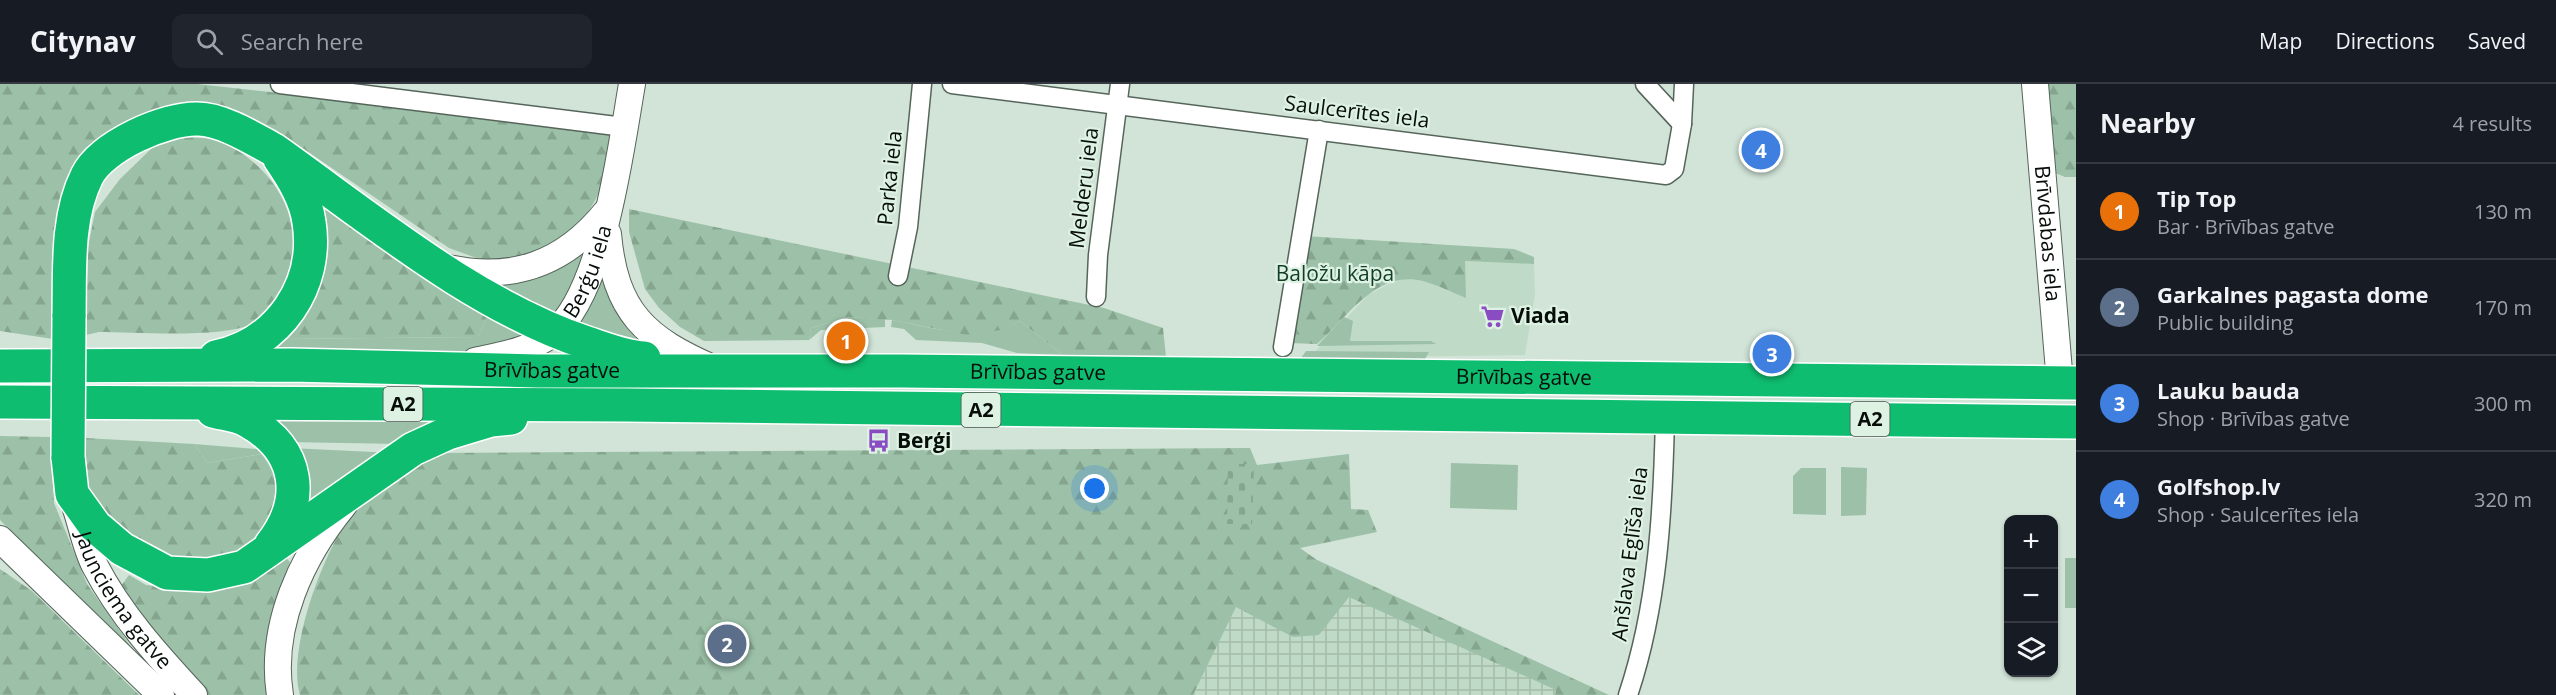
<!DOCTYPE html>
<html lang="en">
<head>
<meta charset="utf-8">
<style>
  body { margin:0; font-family:"Open Sans",sans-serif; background:#20242c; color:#f1f3f6 }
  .controls { position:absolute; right:18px; bottom:18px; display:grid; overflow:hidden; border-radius:12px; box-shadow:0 2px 4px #0004 }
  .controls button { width:54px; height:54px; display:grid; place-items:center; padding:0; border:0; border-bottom:2px solid #363941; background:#171b24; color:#f1f3f6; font:30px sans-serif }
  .you { position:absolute; left:1095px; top:405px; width:21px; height:21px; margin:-15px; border:4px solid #fff; border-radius:50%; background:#1a73e8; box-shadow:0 0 0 9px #1a73e833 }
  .badge { display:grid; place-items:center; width:39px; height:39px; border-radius:50%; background:#8c9099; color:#fff; font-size:20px; font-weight:700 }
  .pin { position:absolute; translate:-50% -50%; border:3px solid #fff; box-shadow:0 2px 6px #0006 }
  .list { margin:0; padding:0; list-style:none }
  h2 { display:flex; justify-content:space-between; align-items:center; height:78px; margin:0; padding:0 24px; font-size:26px }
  h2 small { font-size:20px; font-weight:400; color:#9ea1a6 }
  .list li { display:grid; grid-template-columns:39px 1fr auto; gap:18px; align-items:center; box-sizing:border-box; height:96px; padding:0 24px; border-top:2px solid #363941 }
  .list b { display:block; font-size:22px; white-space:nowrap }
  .list p { margin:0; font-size:20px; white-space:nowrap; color:#9ea1a6 }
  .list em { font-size:20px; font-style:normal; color:#9ea1a6 }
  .icon { flex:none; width:33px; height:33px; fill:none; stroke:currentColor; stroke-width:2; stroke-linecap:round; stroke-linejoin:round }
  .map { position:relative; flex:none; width:2076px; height:611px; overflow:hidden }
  header { display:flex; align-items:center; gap:36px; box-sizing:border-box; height:84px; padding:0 30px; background:#171b24; border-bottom:2px solid #363941 }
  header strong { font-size:28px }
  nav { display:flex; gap:33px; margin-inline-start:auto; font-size:21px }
  .search { width:420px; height:54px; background:#20242c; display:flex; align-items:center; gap:15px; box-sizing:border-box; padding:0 21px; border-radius:12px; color:#9ea1a6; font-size:22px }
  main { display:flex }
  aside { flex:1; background:#171b24 }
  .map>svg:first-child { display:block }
</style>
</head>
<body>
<header>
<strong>Citynav</strong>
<div class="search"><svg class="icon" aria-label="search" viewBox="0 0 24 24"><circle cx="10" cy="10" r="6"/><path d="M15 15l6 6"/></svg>Search here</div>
<nav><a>Map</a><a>Directions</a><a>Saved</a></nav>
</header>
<main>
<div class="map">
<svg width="2076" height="611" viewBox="0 0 2076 611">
  <defs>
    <pattern id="industrial-grid" width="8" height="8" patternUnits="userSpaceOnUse" patternTransform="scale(1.5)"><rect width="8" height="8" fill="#c0dac8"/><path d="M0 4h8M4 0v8" fill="none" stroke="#a4baaa"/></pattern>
    <pattern id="forest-firs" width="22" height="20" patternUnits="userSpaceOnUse" patternTransform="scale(1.5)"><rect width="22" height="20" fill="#9cc1a8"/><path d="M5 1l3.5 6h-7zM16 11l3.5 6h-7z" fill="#85a58f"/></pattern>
    <pattern id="cemetery-stones" width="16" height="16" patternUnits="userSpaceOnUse" patternTransform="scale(1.5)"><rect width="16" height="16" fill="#9cc1a8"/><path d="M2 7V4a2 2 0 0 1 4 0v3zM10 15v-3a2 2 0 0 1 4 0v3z" fill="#85a58f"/></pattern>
  </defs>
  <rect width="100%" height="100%" fill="#d1e4d7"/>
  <polygon fill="#c0dac8" points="1465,177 1534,180 1535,210 1525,271 1309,274 1368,211 1391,199"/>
  <polygon fill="url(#industrial-grid)" points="1317,476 1597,611 1193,611 1236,522"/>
  <g fill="#9cc1a8">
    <polygon points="585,162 591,168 553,241 479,199"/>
    <polygon points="607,189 654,260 565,247 599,190"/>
    <polygon points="491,224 537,249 483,267 410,273 263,269 278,255 478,253"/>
    <polygon points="848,233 885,235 885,243 821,246 809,256 811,244"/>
    <polygon points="1344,233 1353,237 1350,257 1431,257 1436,260 1317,262"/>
    <path d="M 892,236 C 939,245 975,258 1020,237 L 1063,271 L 1017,269 L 982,259 L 916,256 L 904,245 L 891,243 Z"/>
    <polygon points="1306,267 1429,268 1425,275 1301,274"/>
    <polygon points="272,334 442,337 402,360 285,358"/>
    <polygon points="194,360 269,366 286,409 262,370 208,379"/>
    <polygon points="290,364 394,369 294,441"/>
    <polygon points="1451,379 1518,381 1517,426 1450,424"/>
    <polygon points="1841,383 1867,384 1866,431 1841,432"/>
    <polygon points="1801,384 1826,384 1826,431 1793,430 1793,392"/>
    <rect x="2065" y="474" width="11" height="50"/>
  </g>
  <g fill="url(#forest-firs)">
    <path d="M 0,0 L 197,0 L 612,45 C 609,63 608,86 601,104 C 587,139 551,172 512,178 C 490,181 469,171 449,164 L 276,46 L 241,30 L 107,57 C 84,121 50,187 53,255 L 0,247 Z"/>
    <polygon points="2040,0 2076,0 2076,93 2065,93 2048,86"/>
    <path d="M 183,53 C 194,54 209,53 219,57 C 278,82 313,146 282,205 C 274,219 267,230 253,239 C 226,255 134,248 99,248 L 86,251 L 88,163 L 95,128 L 120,95 L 152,64 Z"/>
    <polygon points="321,112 491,224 478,253 278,255"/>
    <polygon points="629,125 1104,224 1163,244 1166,273 1063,271 1020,237 1001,246 967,251 892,236 848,233 811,244 809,256 704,257 680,243 659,224 645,205 629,148"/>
    <path d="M 1305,152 L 1514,165 L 1534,173 L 1534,180 L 1465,177 L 1466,214 C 1452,208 1437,201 1423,197 C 1376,185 1347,234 1317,260 L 1289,259 Z"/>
    <polygon points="0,352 50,353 54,419 87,500 141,577 0,436"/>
    <polygon points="85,354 194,360 208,379 262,370 286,409 255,463 220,479 171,479 135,466 79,398"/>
    <path d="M 1250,364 L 1257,381 L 1349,370 L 1351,425 L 1368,426 L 1377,448 L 1300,464 L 1317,476 L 1609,611 L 1555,611 L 1556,606 L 1349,513 L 1319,551 L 1293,553 L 1236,523 L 1193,611 L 300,611 C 285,562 331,444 368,409 C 385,394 410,382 429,369 Z"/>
    <polygon points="282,470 290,478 278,511 266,611 201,611 154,555 121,502 129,491 146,501 204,507"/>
    <polygon points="0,485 32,507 139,611 0,611"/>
  </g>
  <polygon fill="url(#cemetery-stones)" points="1228,380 1254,380 1252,440 1227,440"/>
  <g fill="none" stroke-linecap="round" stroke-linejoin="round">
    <defs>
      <g id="street">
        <polyline points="280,0 624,43"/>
        <polyline points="952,0 1666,91 1674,85 1682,40 1684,0"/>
        <polyline points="1645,0 1682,40"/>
        <polyline points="898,192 908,143 922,0"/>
        <polyline points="1096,213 1098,171 1120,0"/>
        <polyline points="1283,263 1319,46"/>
        <path d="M 1628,611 C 1658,522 1663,426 1665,333"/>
      </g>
      <g id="secondary">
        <path id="s1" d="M 2035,0 L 2060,299"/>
        <path d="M 608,150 C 615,228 645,255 715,285"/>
        <path d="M 448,184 C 513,198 564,180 606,128"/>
        <path id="s2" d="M 475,277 C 502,271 529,267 552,250 C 603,211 621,63 632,0"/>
        <path id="s3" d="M 76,425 C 82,443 86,465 95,482 C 120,530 157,571 194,611"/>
        <polyline points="0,455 161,611"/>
        <path d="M 280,611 C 269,542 302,472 344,421"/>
      </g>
      <g id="highway">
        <path d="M 69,233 C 70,187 66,134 87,92 C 102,62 165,34 198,35 C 222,35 254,55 274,66 C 370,134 475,222 587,259 C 605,265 625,273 644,274"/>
        <path d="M 216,273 C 278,260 319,202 309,138 C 306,115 293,94 280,75"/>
        <path id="s4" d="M 0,282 L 291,281 L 538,287 L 902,287 L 2076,299"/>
        <polyline points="0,318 626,321 2076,338"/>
        <path d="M 213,327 C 224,330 238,331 248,337 C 300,366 306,416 271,461"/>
        <polyline points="68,373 72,410 95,442 122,465 167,489 208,491 244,483 413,365 448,349 491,336 511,334"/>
      </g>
    </defs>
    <use href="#street" stroke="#55655a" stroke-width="21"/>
    <use href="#secondary" stroke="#55655a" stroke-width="28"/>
    <use href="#highway" stroke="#fff" stroke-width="36"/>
    <use href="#street" stroke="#fff" stroke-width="18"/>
    <use href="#secondary" stroke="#fff" stroke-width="26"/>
    <use href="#highway" stroke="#0fbd70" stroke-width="33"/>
    <defs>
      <polyline id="highway-bridge" points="68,373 69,233"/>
    </defs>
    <use href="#highway-bridge" stroke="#fff" stroke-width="36" stroke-linecap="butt"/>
    <use href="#highway-bridge" stroke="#0fbd70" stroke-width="33"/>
  </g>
  <defs>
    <symbol id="supermarket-bare" viewBox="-9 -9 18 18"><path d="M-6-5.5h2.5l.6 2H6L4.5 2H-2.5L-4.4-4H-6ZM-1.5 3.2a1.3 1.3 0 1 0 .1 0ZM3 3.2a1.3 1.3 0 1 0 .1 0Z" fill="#8a4cc2" stroke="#def2e4" stroke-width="2.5" paint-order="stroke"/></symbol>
    <symbol id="bus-bare" viewBox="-9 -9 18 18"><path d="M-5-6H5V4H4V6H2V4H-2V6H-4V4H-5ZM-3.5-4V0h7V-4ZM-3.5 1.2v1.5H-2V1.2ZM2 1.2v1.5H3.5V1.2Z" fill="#8a4cc2" stroke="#def2e4" stroke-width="2.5" paint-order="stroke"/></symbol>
  </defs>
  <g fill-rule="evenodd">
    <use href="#supermarket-bare" x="1476" y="216" width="33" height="33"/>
    <use href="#bus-bare" x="862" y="340" width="33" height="33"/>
  </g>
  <g text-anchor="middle" stroke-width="4.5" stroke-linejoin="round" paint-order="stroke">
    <g fill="#def2e4" stroke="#48524b" stroke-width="1.5">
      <rect x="383.5" y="303" width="39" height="34" rx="4.5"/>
      <rect x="961.5" y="309" width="39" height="34" rx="4.5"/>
      <rect x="1850.5" y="318" width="39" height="34" rx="4.5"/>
    </g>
    <g font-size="20" font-weight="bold" fill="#070d09">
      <text x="403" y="327">A2</text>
      <text x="981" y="333">A2</text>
      <text x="1870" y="342">A2</text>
    </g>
    <g font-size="21" fill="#070d09" stroke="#def2e4">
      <text transform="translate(1357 28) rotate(7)" y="7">Saulcerītes iela</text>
      <text transform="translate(890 94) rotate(-84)" y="7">Parka iela</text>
      <text transform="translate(1084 104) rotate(-83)" y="7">Melderu iela</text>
      <text dy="7" stroke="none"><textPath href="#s1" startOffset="150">Brīvdabas iela</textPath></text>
      <text dy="7" stroke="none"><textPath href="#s2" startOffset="156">Berģu iela</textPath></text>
      <text dy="7" stroke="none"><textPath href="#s4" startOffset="552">Brīvības gatve</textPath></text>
      <text dy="7" stroke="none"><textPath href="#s4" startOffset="1038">Brīvības gatve</textPath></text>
      <text dy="7" stroke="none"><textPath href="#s4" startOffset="1524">Brīvības gatve</textPath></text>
      <text transform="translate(1630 470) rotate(-83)" y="7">Anšlava Eglīša iela</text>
      <text dy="7" stroke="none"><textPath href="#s3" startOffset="104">Jaunciema gatve</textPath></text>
    </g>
    <g font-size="21" fill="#123e26" stroke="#def2e4">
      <text x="1335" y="197">Baložu kāpa</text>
    </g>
    <g font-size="21" font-weight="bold" fill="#070d09" stroke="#def2e4" text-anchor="start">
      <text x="1511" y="239">Viada</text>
      <text x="897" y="364">Berģi</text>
    </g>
  </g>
</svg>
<div class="controls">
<button>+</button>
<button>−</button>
<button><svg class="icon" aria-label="layers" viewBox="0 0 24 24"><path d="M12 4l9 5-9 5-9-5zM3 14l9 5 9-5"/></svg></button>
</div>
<div class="you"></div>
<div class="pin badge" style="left:846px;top:257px;background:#e8710a">1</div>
<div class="pin badge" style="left:727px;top:560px;background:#5c6f8a">2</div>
<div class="pin badge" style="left:1772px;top:270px;background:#3f7fe0">3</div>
<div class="pin badge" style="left:1761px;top:66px;background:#3f7fe0">4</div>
</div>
<aside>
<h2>Nearby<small>4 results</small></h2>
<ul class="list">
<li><span class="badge" style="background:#e8710a">1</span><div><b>Tip Top</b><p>Bar · Brīvības gatve</p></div><em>130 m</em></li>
<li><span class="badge" style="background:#5c6f8a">2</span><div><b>Garkalnes pagasta dome</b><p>Public building</p></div><em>170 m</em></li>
<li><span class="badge" style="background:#3f7fe0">3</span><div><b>Lauku bauda</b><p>Shop · Brīvības gatve</p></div><em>300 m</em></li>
<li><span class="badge" style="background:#3f7fe0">4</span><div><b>Golfshop.lv</b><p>Shop · Saulcerītes iela</p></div><em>320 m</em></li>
</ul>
</aside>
</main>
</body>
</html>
